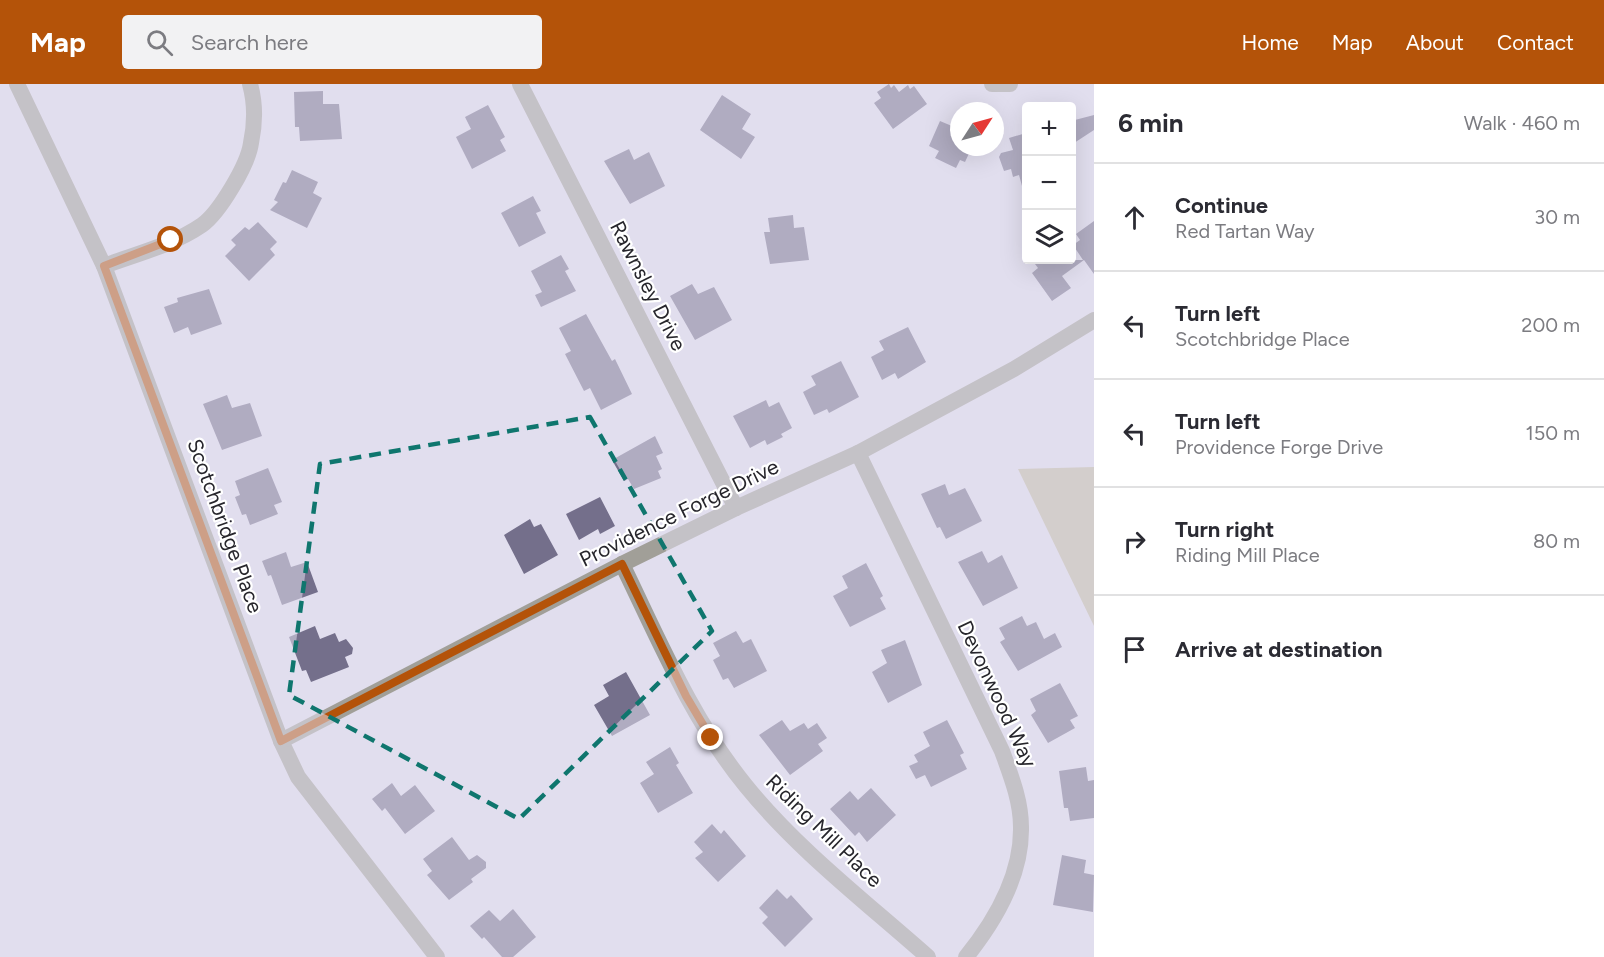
<!DOCTYPE html>
<html lang="en">
<head>
<meta charset="utf-8">
<style>
  body { margin:0; font-family:Figtree,sans-serif; background:#f2f2f3; color:#2b2b33 }
  .controls { position:absolute; right:18px; top:18px; display:grid; overflow:hidden; border-radius:6px; box-shadow:0 6px 24px #0002 }
  .controls button { width:54px; height:54px; display:grid; place-items:center; padding:0; border:0; border-bottom:2px solid #e1e1e2; background:#fff; color:#2b2b33; font:30px sans-serif }
  .compass { position:absolute; left:950px; top:18px; width:54px; height:54px; border-radius:50%; background:#fff; box-shadow:0 6px 24px #0002; rotate:54deg }
  .stop { position:absolute; width:18px; height:18px; margin:-14px; border:4px solid #b45309; border-radius:50%; background:#fff }
  .stop.end { background:#b45309; border-color:#fff; box-shadow:0 2px 6px #0008 }
  .list { margin:0; padding:0; list-style:none }
  h2 { display:flex; justify-content:space-between; align-items:center; height:78px; margin:0; padding:0 24px; font-size:26px }
  h2 small { font-size:20px; font-weight:400; color:#7c7c81 }
  .list li { display:grid; grid-template-columns:39px 1fr auto; gap:18px; align-items:center; box-sizing:border-box; height:108px; padding:0 24px; border-top:2px solid #e1e1e2 }
  .list b { display:block; font-size:22px; white-space:nowrap }
  .list p { margin:0; font-size:20px; white-space:nowrap; color:#7c7c81 }
  .list em { font-size:20px; font-style:normal; color:#7c7c81 }
  .icon { flex:none; width:33px; height:33px; fill:none; stroke:currentColor; stroke-width:2; stroke-linecap:round; stroke-linejoin:round }
  .map { position:relative; flex:none; width:1094px; height:873px; overflow:hidden }
  header { display:flex; align-items:center; gap:36px; box-sizing:border-box; height:84px; padding:0 30px; background:#b45309; color:#fff }
  header strong { font-size:28px }
  nav { display:flex; gap:33px; margin-inline-start:auto; font-size:21px }
  .search { width:420px; height:54px; background:#f2f2f3; display:flex; align-items:center; gap:15px; box-sizing:border-box; padding:0 21px; border-radius:6px; color:#7c7c81; font-size:22px }
  main { display:flex }
  aside { flex:1; background:#fff }
  .map>svg:first-child { display:block }
</style>
</head>
<body>
<header>
<strong>Map</strong>
<div class="search"><svg class="icon" aria-label="search" viewBox="0 0 24 24"><circle cx="10" cy="10" r="6"/><path d="M15 15l6 6"/></svg>Search here</div>
<nav><a>Home</a><a>Map</a><a>About</a><a>Contact</a></nav>
</header>
<main>
<div class="map">
<svg width="1094" height="873" viewBox="0 0 1094 873">
  <rect width="100%" height="100%" fill="#e1deee"/>
  <polygon fill="#c1baa2" points="1094,383 1094,542 1018,385"/>
  <g fill="#746f8b">
    <polygon points="889,0 891,4 894,1 899,8 908,1 910,5 914,2 927,20 893,45 874,19 881,14 877,8"/>
    <polygon points="323,7 323,20 339,20 342,55 300,57 299,43 295,43 294,8"/>
    <polygon points="722,11 751,30 742,45 755,53 741,75 700,46"/>
    <polygon points="488,21 505,53 500,56 506,67 472,85 456,53 471,45 465,33"/>
    <polygon points="1094,31 1094,46 1071,61 1071,37"/>
    <polygon points="940,37 959,45 959,63 972,63 965,78 960,76 956,84 935,74 939,67 929,62"/>
    <polygon points="1026,49 1026,101 1022,102 1019,91 1013,93 1011,85 1004,87 999,73 1001,69 1013,66 1009,54"/>
    <polygon points="629,65 634,76 649,68 665,102 630,120 604,77"/>
    <polygon points="292,86 318,98 313,109 322,114 307,144 270,126 278,118 274,116 283,98 286,99"/>
    <polygon points="533,112 541,127 536,129 546,149 519,163 501,129"/>
    <polygon points="793,131 794,144 804,143 809,176 770,180 764,148 770,148 768,134"/>
    <polygon points="1094,137 1094,190 1084,176 1062,192 1071,204 1052,217 1032,189 1038,184 1032,176 1083,176 1073,161 1080,156 1076,150"/>
    <polygon points="258,138 277,158 270,165 275,171 249,197 225,172 236,161 231,156 245,143 249,146"/>
    <polygon points="561,171 569,185 565,187 576,207 541,223 535,211 542,208 531,187"/>
    <polygon points="692,200 698,210 714,203 732,236 695,256 670,212"/>
    <polygon points="209,205 222,240 191,251 188,243 174,249 164,223 178,218 177,214"/>
    <polygon points="586,230 612,277 615,275 632,310 601,326 590,304 584,307 565,270 571,267 559,244"/>
    <polygon points="908,243 926,278 898,295 895,289 882,296 871,273 884,266 879,257"/>
    <polygon points="841,277 859,313 829,329 827,325 814,331 803,308 816,301 811,292"/>
    <polygon points="227,311 232,324 250,319 262,352 222,366 203,320"/>
    <polygon points="766,316 769,323 779,318 792,344 781,350 783,353 767,361 765,356 750,364 733,332"/>
    <polygon points="655,352 663,369 656,372 662,385 658,387 661,394 634,405 628,395 624,397 612,376"/>
    <polygon points="268,384 282,418 274,421 278,430 250,441 246,430 242,431 235,413 240,411 235,397"/>
    <polygon points="945,400 949,411 965,404 982,437 946,455 940,443 937,444 921,410"/>
    <polygon points="600,413 615,442 600,450 598,445 579,456 566,430"/>
    <polygon points="530,435 534,443 541,440 558,471 524,490 504,451"/>
    <polygon points="982,467 988,479 1002,471 1018,504 983,522 958,478"/>
    <polygon points="286,468 291,483 307,478 318,508 282,521 271,491 268,492 262,477"/>
    <polygon points="866,479 883,512 880,514 886,525 850,543 833,512 848,504 842,492"/>
    <polygon points="1022,532 1027,542 1036,538 1044,555 1055,549 1062,563 1018,587 1000,558 1005,555 999,544"/>
    <polygon points="315,542 320,555 335,549 339,558 346,555 353,564 352,570 345,573 349,583 311,598 306,586 302,587 289,553"/>
    <polygon points="736,547 743,559 751,555 767,587 734,604 728,594 723,596 713,576 720,572 713,559"/>
    <polygon points="905,556 922,601 888,619 872,588 887,579 881,566"/>
    <polygon points="626,588 650,631 612,652 594,621 609,612 603,601"/>
    <polygon points="1060,599 1078,632 1070,636 1075,644 1048,659 1031,631 1036,627 1030,615"/>
    <polygon points="782,636 790,647 804,639 808,645 817,639 827,654 818,660 823,667 790,691 759,651"/>
    <polygon points="947,636 964,669 960,671 967,685 931,703 925,691 916,695 909,682 918,678 914,671 930,662 923,648"/>
    <polygon points="670,663 679,679 676,681 693,709 658,729 640,699 654,690 646,678"/>
    <polygon points="1086,683 1088,697 1094,696 1094,734 1070,737 1068,724 1064,724 1059,687"/>
    <polygon points="392,699 401,712 415,701 435,727 405,750 385,724 382,727 372,715"/>
    <polygon points="871,704 896,731 867,758 859,748 855,752 830,725 850,707 858,716"/>
    <polygon points="712,740 721,750 724,746 746,772 718,798 695,774 703,768 694,758"/>
    <polygon points="452,753 469,776 477,771 486,778 486,784 471,795 473,798 449,816 427,791 432,787 423,775"/>
    <polygon points="1062,771 1086,776 1084,789 1094,791 1093,828 1053,821"/>
    <polygon points="777,805 787,815 791,811 813,835 785,863 762,839 768,833 759,824"/>
    <polygon points="513,825 536,853 513,873 502,873 484,853 482,855 470,842 489,826 500,837"/>
  </g>
  <g fill="none" stroke-linecap="round" stroke-linejoin="round">
    <g stroke="#a19f98" stroke-width="16">
      <polyline points="17,0 104,182 281,657 298,693 437,873"/>
      <polyline points="520,0 736,424"/>
      <polyline points="992,0 1010,0"/>
      <path d="M 104,182 C 136,170 173,161 202,141 C 219,129 248,81 251,59 C 255,40 255,18 250,0"/>
      <path d="M 858,369 L 1002,667 C 1011,692 1021,717 1021,743 C 1022,792 995,837 966,873"/>
      <path d="M 622,480 C 659,556 692,636 746,702 C 798,766 866,818 928,873"/>
      <polyline points="281,657 622,480 736,424 858,369 1014,285 1094,236"/>
    </g>
  </g>
  <g fill="none" stroke-linecap="round" stroke-linejoin="round">
    <polyline stroke="#b45309" stroke-width="8" points="171,156 104,182 281,657 622,480 686,612 711,654"/>
  </g>
  <path d="M0 0H1094V873H0ZM 590,333 L 712,547 L 519,735 L 289,611 L 320,380 Z" fill="#e1deee" fill-opacity=".55" fill-rule="evenodd"/>
  <path fill="none" stroke="#0f766e" stroke-width="4.5" stroke-dasharray="12 8" stroke-linejoin="round" d="M 590,333 L 712,547 L 519,735 L 289,611 L 320,380 Z"/>
  <g text-anchor="middle" stroke-width="4.5" stroke-linejoin="round" paint-order="stroke">
    <g font-size="21" fill="#27262c" stroke="#fff">
      <text transform="translate(648 202) rotate(63)" y="7">Rawnsley Drive</text>
      <text transform="translate(679 429) rotate(-26)" y="7">Providence Forge Drive</text>
      <text transform="translate(225 442) rotate(70)" y="7">Scotchbridge Place</text>
      <text transform="translate(997 610) rotate(65)" y="7">Devonwood Way</text>
      <text transform="translate(824 747) rotate(44)" y="7">Riding Mill Place</text>
    </g>
  </g>
</svg>
<div class="controls">
<button>+</button>
<button>−</button>
<button><svg class="icon" aria-label="layers" viewBox="0 0 24 24"><path d="M12 4l9 5-9 5-9-5zM3 14l9 5 9-5"/></svg></button>
</div>
<svg class="compass" viewBox="-18 -18 36 36"><path d="M0-13l5 13h-10z" fill="#e53935"/><path d="M0 13l5-13h-10z" fill="#7c7c81"/></svg>
<div class="stop" style="left:171px;top:156px"></div>
<div class="stop end" style="left:711px;top:654px"></div>
</div>
<aside>
<h2>6 min<small>Walk · 460 m</small></h2>
<ul class="list">
<li><svg class="icon" aria-label="ahead" viewBox="0 0 24 24"><path d="M12 20V5M6 11l6-6 6 6"/></svg><div><b>Continue</b><p>Red Tartan Way</p></div><em>30 m</em></li>
<li><svg class="icon" aria-label="left" viewBox="0 0 24 24"><path d="M17 20v-9H6M10 6l-5 5 5 5"/></svg><div><b>Turn left</b><p>Scotchbridge Place</p></div><em>200 m</em></li>
<li><svg class="icon" aria-label="left" viewBox="0 0 24 24"><path d="M17 20v-9H6M10 6l-5 5 5 5"/></svg><div><b>Turn left</b><p>Providence Forge Drive</p></div><em>150 m</em></li>
<li><svg class="icon" aria-label="right" viewBox="0 0 24 24"><path d="M7 20v-9h11M14 6l5 5-5 5"/></svg><div><b>Turn right</b><p>Riding Mill Place</p></div><em>80 m</em></li>
<li><svg class="icon" aria-label="arrive" viewBox="0 0 24 24"><path d="M6 21V4h12l-3 4 3 4H6"/></svg><div><b>Arrive at destination</b></div></li>
</ul>
</aside>
</main>
</body>
</html>
